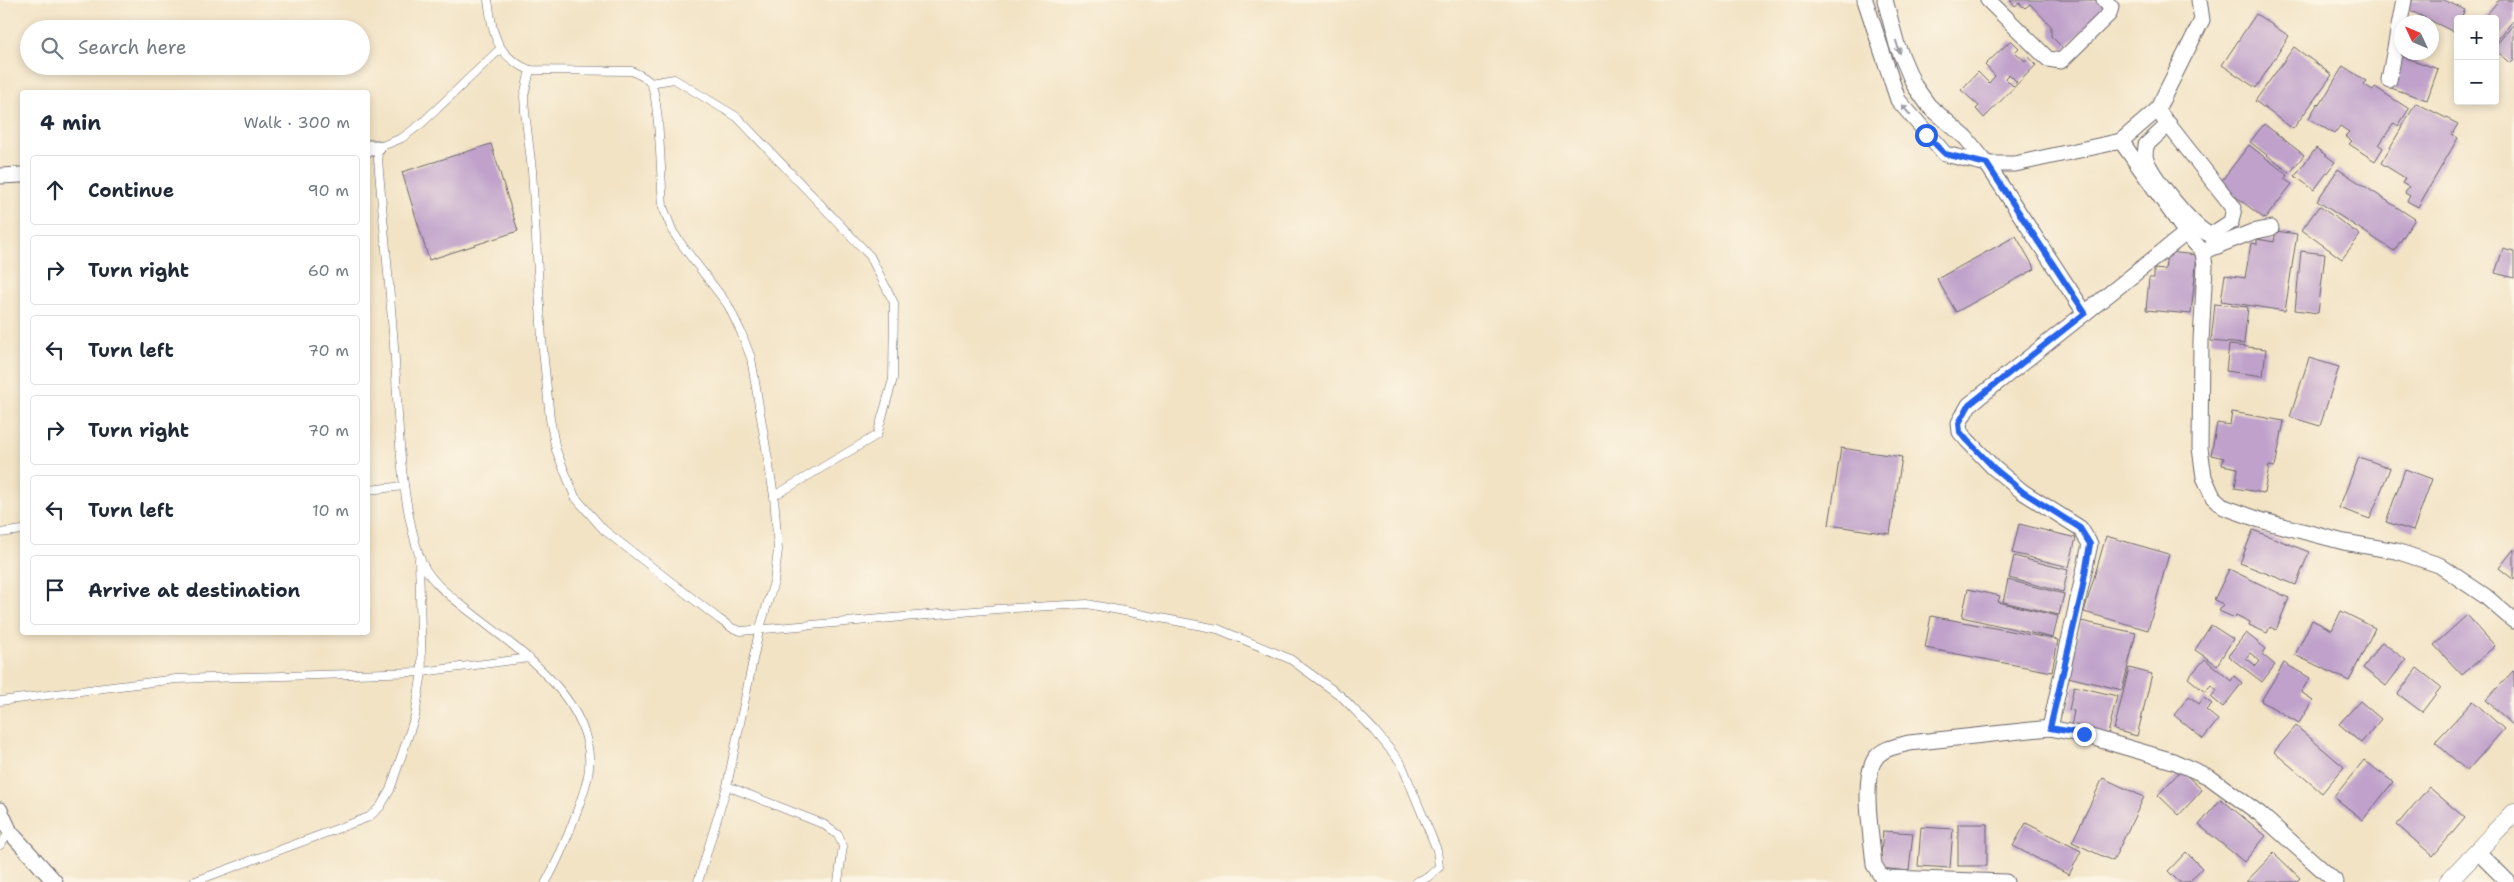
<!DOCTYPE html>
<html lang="en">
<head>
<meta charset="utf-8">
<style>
  body { margin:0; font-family:"Shantell Sans",sans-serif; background:#f6f6f7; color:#1f2937 }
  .controls { position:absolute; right:15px; top:15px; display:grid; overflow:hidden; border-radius:5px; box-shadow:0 2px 8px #0003 }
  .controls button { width:45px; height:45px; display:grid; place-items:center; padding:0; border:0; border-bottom:1px solid #e0e1e3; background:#fff; color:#1f2937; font:25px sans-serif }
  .compass { position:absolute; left:2394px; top:15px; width:45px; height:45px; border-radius:50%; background:#fff; box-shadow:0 2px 8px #0003; rotate:314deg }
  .stop { position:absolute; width:15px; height:15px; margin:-11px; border:4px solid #2563eb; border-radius:50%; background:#fff }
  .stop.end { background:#2563eb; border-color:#fff; box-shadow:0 1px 5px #0008 }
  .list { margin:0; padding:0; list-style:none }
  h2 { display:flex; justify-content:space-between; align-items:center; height:65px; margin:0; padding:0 20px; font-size:21px }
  h2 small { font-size:16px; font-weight:400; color:#747a83 }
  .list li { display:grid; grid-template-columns:32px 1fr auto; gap:15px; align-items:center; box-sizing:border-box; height:70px; margin:0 10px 10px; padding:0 10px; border:1px solid #e0e1e3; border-radius:5px }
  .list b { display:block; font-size:19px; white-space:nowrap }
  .list em { font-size:16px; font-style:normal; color:#747a83 }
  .icon { flex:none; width:28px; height:28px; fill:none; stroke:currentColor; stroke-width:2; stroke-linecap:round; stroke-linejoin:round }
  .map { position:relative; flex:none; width:2514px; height:882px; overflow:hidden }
  .search { position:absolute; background:#fff; box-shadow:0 2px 8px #0003; left:20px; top:20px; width:350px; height:55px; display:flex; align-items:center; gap:12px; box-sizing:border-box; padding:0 18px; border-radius:28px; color:#747a83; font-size:19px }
  .panel { position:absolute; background:#fff; box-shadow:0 2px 8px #0003; left:20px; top:90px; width:350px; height:545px; border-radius:5px }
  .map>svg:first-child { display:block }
</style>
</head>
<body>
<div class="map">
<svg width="2514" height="882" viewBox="0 0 2514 882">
  <rect width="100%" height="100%" fill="#fcf5e5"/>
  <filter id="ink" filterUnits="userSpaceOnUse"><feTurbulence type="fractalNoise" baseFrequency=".02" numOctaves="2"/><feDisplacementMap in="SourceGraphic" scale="10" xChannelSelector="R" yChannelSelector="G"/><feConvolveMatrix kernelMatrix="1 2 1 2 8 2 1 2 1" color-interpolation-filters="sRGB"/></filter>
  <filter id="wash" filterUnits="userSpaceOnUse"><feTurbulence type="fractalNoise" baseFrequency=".0096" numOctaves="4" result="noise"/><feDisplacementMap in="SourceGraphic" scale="20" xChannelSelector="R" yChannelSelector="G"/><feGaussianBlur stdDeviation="1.12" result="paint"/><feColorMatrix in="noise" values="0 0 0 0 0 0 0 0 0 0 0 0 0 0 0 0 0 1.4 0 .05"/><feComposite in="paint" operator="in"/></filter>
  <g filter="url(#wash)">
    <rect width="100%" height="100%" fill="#f2e3c5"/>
    <g id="blocks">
      <g fill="#bfa1cb" fill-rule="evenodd">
        <polygon points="2010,0 2098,0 2106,8 2064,49 2051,36 2051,26 2030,4 2025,8 2019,3 2015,6"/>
        <polygon points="2407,0 2444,0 2465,10 2460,19 2458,19 2454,32 2403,7"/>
        <polygon points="2499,0 2514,0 2514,20 2495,43 2495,19 2483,19"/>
        <polygon points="2256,14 2289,36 2256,88 2222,65"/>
        <polygon points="2514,24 2514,60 2511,63 2495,50 2495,46"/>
        <path d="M 2011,40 L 2019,48 L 2015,52 L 2025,61 L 2029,57 L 2036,65 L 1984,118 L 1976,109 L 1979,106 L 1961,90 L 1978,72 L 1989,83 L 1995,76 L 1985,65 ZM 2009,74 L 2017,82 L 2013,86 L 2005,78 Z"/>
        <polygon points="2294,47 2332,75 2293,129 2255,101"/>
        <polygon points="2398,55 2438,69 2427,100 2388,87"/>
        <polygon points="2343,66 2366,81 2363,84 2373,90 2375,87 2409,109 2398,126 2394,123 2379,145 2383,148 2375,161 2349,144 2352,141 2345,136 2349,132 2340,126 2334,134 2309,118 2318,103 2320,105"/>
        <polygon points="2416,103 2458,124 2452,134 2458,138 2418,207 2407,201 2410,196 2405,193 2409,187 2402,183 2405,178 2381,163"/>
        <polygon points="2264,124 2304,155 2290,173 2250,142"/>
        <polygon points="491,144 518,231 429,260 402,172"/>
        <polygon points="2249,145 2288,175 2284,179 2292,184 2265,219 2219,184"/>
        <polygon points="2316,148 2335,162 2314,190 2295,176"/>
        <polygon points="2338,169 2415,219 2394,251 2317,201"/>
        <polygon points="2319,206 2360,235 2342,259 2302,230"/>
        <polygon points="2276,231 2297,234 2285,311 2221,301 2225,275 2245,278 2251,243 2257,244 2257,239 2274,242"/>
        <polygon points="2016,236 2035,269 1956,312 1937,279"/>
        <polygon points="2503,249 2514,252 2514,278 2495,273"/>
        <polygon points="2301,251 2325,254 2318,313 2295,310"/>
        <polygon points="2167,252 2197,255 2191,314 2146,310 2149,278 2154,278 2154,269 2165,270"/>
        <polygon points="2215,304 2248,307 2244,344 2211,341"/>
        <polygon points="2229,345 2266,349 2263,376 2226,371"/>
        <polygon points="2309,358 2339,367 2320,426 2290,417"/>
        <polygon points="2232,412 2284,421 2275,467 2269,466 2264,493 2235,488 2238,468 2222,465 2224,458 2211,455 2217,423 2230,425"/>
        <polygon points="1841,448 1902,457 1890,534 1829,525"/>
        <polygon points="2359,457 2390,468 2370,519 2339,508"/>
        <polygon points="2405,469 2432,479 2413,531 2386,522"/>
        <polygon points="2019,524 2076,538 2069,567 2012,553"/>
        <polygon points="2253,530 2309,552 2296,585 2240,563"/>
        <polygon points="2106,536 2169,554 2148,630 2084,612"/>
        <polygon points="2514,549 2514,580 2499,568"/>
        <polygon points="2014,556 2068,570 2063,592 2009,578"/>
        <polygon points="2229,569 2289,598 2276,630 2270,627 2267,633 2249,625 2250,622 2236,615 2235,618 2219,611 2223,604 2214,600"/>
        <polygon points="2008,580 2064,594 2059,615 2003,602"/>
        <polygon points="1968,589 2000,596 1998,602 2058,616 2053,638 1962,617"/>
        <polygon points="2341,611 2375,628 2349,681 2295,655 2312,620 2332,630"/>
        <polygon points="2467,615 2495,646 2462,675 2434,645"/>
        <polygon points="1931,616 2058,640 2052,672 1925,648"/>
        <polygon points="2081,621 2136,633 2122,690 2068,677"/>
        <polygon points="2211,625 2233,639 2217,665 2195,650"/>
        <path d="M 2246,633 L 2266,649 L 2262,654 L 2275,665 L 2262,682 L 2228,656 ZM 2250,653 L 2260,661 L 2256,666 L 2246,658 Z"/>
        <polygon points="2382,642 2406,660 2386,686 2363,668"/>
        <polygon points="2205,659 2231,681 2234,676 2242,683 2223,707 2211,697 2217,690 2211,685 2205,692 2188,678"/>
        <polygon points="2284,663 2310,678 2301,692 2313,700 2299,723 2261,701"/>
        <polygon points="2129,668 2152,674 2137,736 2114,730"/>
        <polygon points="2417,668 2441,687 2422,712 2398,694"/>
        <polygon points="2514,670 2514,726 2486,700"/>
        <polygon points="2074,686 2117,696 2107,738 2071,727 2074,711 2069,710"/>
        <polygon points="2189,696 2199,704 2204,698 2212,704 2206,710 2218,720 2203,739 2174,715"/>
        <polygon points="2360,701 2381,719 2361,743 2339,724"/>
        <polygon points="2473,701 2504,729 2467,771 2435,742"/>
        <polygon points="2296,726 2344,767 2322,793 2274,752"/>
        <polygon points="2364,760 2393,782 2363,820 2334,797"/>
        <polygon points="2181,770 2202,790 2179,815 2158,795"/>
        <polygon points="2103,778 2144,797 2113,861 2072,842"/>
        <polygon points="2429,787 2465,818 2433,856 2397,825"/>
        <polygon points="2221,799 2266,836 2244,862 2199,825"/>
        <polygon points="2026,823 2081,851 2069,875 2013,846"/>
        <rect x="1958" y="824" width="29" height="42"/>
        <polygon points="1921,827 1953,829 1950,868 1918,866"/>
        <polygon points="1883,831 1913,833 1909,871 1880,868"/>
        <polygon points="2186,852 2202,868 2189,882 2179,882 2168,871"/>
        <polygon points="2274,853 2300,878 2296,882 2246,882"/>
      </g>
    </g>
  </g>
  <g filter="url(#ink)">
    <use href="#blocks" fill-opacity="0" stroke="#6b666b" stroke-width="1"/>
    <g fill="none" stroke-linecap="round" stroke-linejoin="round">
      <defs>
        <g id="service">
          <path d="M 488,0 C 493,33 495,56 530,70 L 632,71 C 639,75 647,77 651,84 C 660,100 661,183 663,207 L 673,232 L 685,249 L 728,305 L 741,332 L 751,358 L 774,496 L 778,550 L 774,582 L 759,631 L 727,786 L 698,882"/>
          <path d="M 500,49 L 422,123 L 402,138 L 377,148 C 383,219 390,289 395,360 C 399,425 399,492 419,555 C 427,581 453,598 473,614 C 520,651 594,700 589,768 C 588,782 582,797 577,811 C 568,836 559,859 546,882"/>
          <polyline points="530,70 524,96 525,112 532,170 542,340 550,419 556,450 575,497 604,530 719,619 732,628 741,631 997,609 1087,604 1218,629 1290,659 1341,696 1375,731 1401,763 1437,850 1439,867 1428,877 1416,882"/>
          <polyline points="650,83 674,79 737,117 870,256 894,303 893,379 877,435 774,496"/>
          <polyline points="368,490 404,486"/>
          <polyline points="0,533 22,530"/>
          <polyline points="0,701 176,679 422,672 529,658"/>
          <polyline points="727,786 823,824 838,835 843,846 838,882"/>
          <polyline points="0,845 10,832"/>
          <polyline points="193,882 369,817 380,807 390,790 415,716 422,672 419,559"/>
        </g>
        <g id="minor">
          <polyline points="1865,0 1898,100 1945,154 1987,164 2015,164 2121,141 2186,233 2203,252 2205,266 2201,341 2200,448 2204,477 2213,497 2224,507 2260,520 2344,542 2396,551 2439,565 2485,596 2514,621"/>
          <polyline points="1885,0 1897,45 1914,85 1929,106 1966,138 1987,164 2085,313"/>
          <polyline points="1988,0 2048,59 2061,61 2109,14 2111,7 2104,0"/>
          <polyline points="2389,80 2404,0"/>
          <polyline points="2157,110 2234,208 2231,222 2211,235 2218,246"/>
          <path d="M 2169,124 L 2146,145 C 2146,149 2144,155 2146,160 C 2154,178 2193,229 2211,235"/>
          <polyline points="2121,141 2157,110 2202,20 2199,0"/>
          <polyline points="368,148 377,148"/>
          <polyline points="0,176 22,175"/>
          <polyline points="2209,249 2252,232 2271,228"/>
          <polyline points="2050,728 2090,544 2080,528 2023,492 1994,468 1967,440 1960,432 1959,423 1969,405 2186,233"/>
          <polyline points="0,810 10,832 55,882"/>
          <polyline points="2477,851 2508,882"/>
          <path d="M 2006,882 L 1889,878 L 1881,876 L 1874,865 C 1872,840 1861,780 1875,759 C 1882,748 1898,746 1909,743 L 2050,728 L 2084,735 L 2173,761 L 2209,777 L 2260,814 L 2336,882"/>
        </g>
        <polyline id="tertiary" points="2448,882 2514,812"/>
      </defs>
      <use href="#service" stroke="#6b666b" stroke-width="9"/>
      <use href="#minor" stroke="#6b666b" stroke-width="17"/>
      <use href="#tertiary" stroke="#6b666b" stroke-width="19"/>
      <use href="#service" stroke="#fff" stroke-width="8"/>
      <use href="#minor" stroke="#fff" stroke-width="15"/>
      <use href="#tertiary" stroke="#fff" stroke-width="18"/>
    </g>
    <defs><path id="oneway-solid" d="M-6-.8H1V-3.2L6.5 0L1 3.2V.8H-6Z" transform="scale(1.25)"/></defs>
    <g fill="#9c9ca7">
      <use href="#oneway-solid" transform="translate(1898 47) rotate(72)"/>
      <use href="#oneway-solid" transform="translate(1906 110) rotate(-130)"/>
    </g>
  </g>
  <g fill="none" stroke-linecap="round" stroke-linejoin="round" filter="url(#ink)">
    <polyline stroke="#2563eb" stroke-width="6" points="1926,135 1945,154 1987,164 2085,313 1969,405 1959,423 1960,432 1967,440 1994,468 2023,492 2080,528 2090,544 2082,591 2050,728 2084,734"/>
  </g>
</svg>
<div class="controls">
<button>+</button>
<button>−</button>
</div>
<svg class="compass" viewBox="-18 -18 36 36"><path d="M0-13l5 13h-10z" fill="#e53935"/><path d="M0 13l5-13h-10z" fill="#747a83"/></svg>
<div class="stop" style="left:1926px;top:135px"></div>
<div class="stop end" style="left:2084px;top:734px"></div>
<div class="search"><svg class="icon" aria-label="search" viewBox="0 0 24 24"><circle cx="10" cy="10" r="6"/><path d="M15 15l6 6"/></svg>Search here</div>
<section class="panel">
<h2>4 min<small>Walk · 300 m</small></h2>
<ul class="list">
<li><svg class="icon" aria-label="ahead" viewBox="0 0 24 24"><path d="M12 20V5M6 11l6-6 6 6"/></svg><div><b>Continue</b></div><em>90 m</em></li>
<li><svg class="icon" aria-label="right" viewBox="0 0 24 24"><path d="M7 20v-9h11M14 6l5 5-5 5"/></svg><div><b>Turn right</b></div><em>60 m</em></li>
<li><svg class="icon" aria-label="left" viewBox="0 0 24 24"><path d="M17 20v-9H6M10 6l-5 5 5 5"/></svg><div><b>Turn left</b></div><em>70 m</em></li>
<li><svg class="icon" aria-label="right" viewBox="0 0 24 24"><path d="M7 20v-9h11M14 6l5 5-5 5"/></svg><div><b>Turn right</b></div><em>70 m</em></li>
<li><svg class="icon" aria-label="left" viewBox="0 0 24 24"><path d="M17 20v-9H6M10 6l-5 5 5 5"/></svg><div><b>Turn left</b></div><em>10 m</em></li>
<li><svg class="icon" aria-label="arrive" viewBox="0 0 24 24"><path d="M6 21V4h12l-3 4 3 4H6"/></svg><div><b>Arrive at destination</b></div></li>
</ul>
</section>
</div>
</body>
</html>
